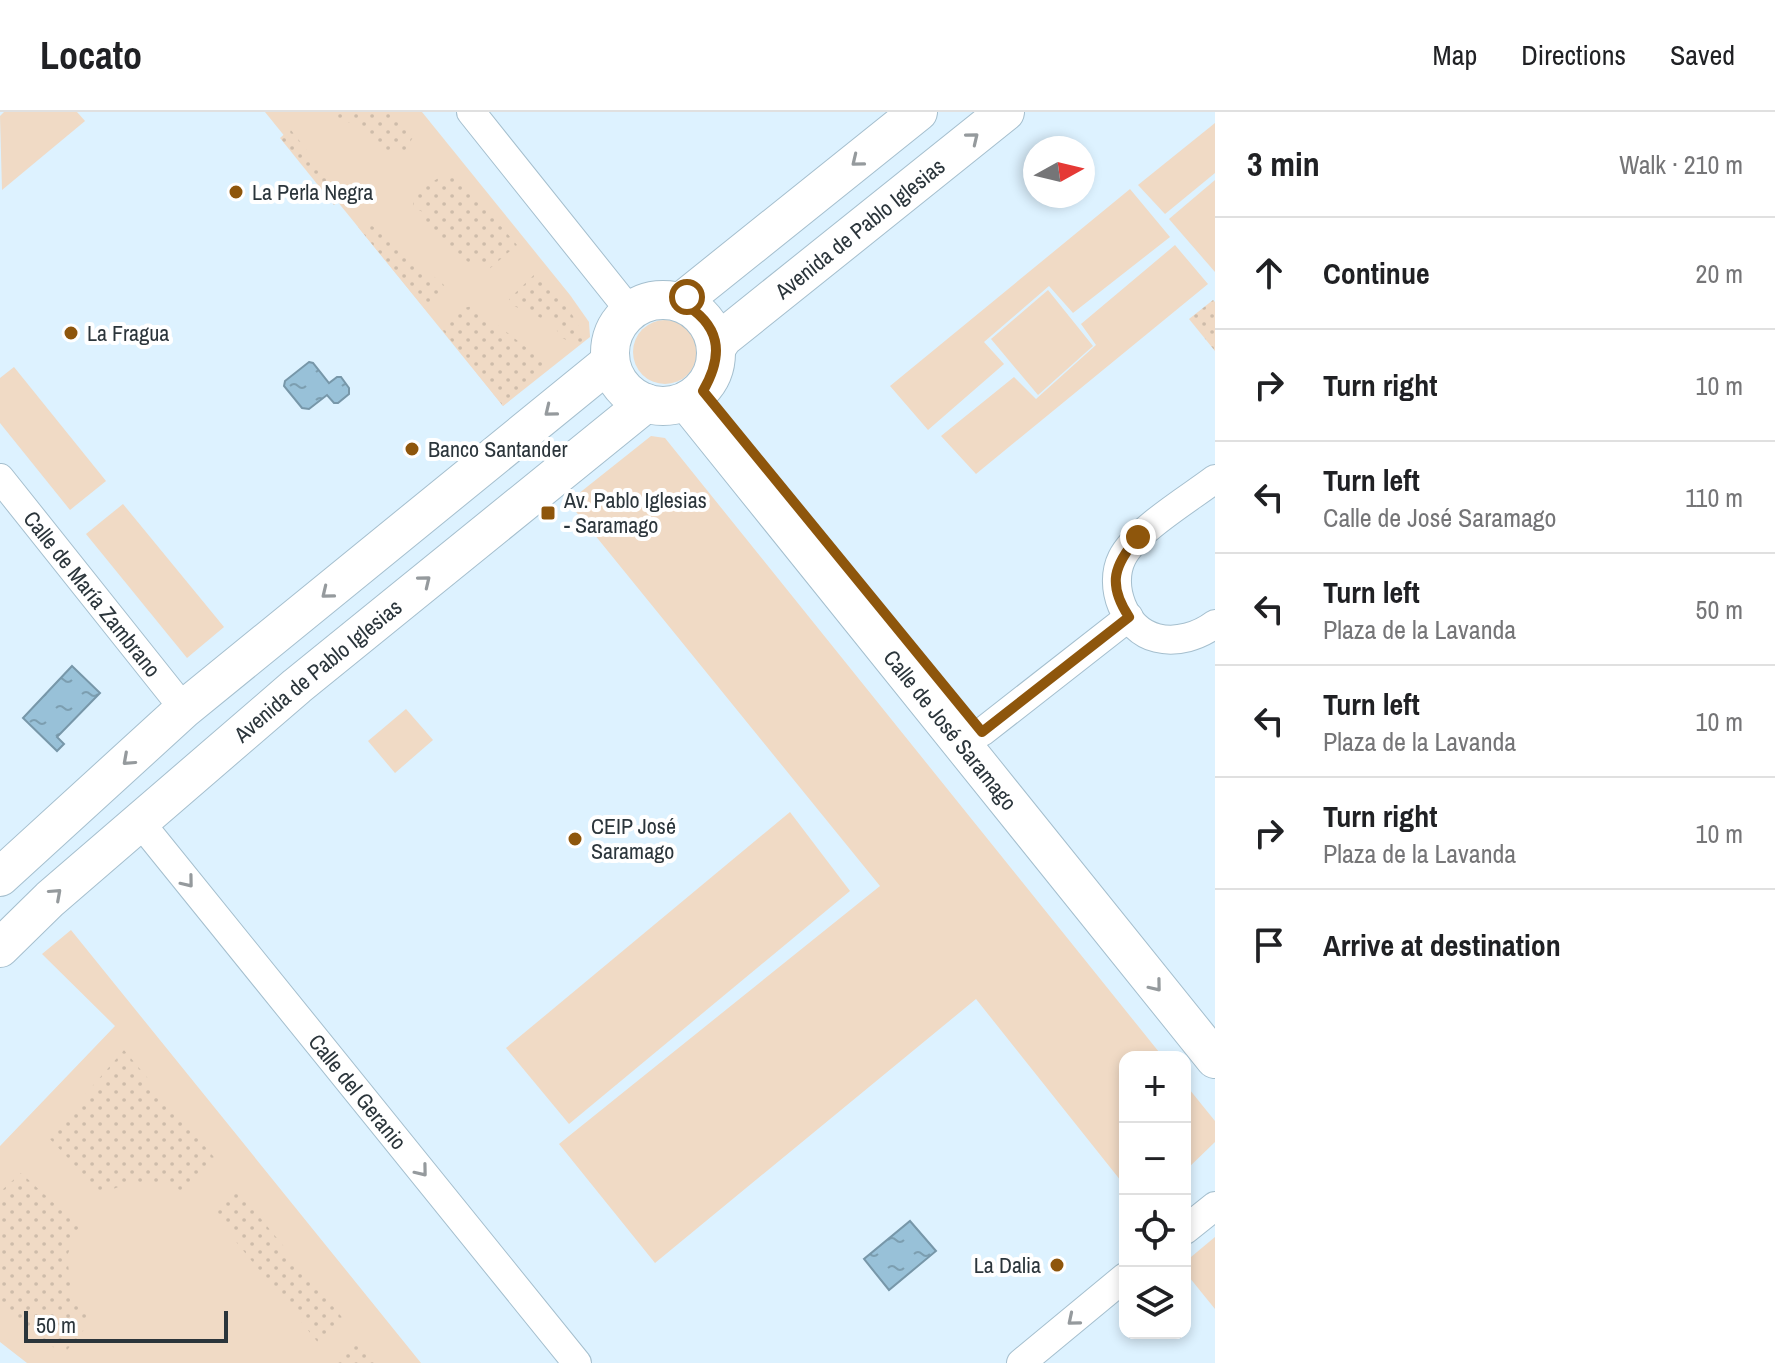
<!DOCTYPE html>
<html lang="en">
<head>
<meta charset="utf-8">
<style>
  body { margin:0; font-family:"Archivo Narrow",sans-serif; background:#f6f6f6; color:#202124 }
  .controls { position:absolute; right:24px; bottom:24px; display:grid; overflow:hidden; border-radius:16px; box-shadow:0 4px 12px #0003 }
  .controls button { width:72px; height:72px; display:grid; place-items:center; padding:0; border:0; border-bottom:2px solid #e0e0e0; background:#fff; color:#202124; font:40px sans-serif }
  .compass { position:absolute; left:1023px; top:24px; width:72px; height:72px; border-radius:50%; background:#fff; box-shadow:0 4px 12px #0003; rotate:82deg }
  .scale { position:absolute; left:24px; bottom:20px; width:204px; box-sizing:border-box; padding-left:8px; border:4px solid #2b353b; border-top:0; font-size:22px; line-height:28px; white-space:nowrap; color:#2b353b; -webkit-text-stroke:6px #fff; paint-order:stroke }
  .stop { position:absolute; width:24px; height:24px; margin:-18px; border:6px solid #8e560c; border-radius:50%; background:#fff }
  .stop.end { background:#8e560c; border-color:#fff; box-shadow:0 2px 8px #0008 }
  .list { margin:0; padding:0; list-style:none }
  h2 { display:flex; justify-content:space-between; align-items:center; height:104px; margin:0; padding:0 32px; font-size:34px }
  h2 small { font-size:26px; font-weight:400; color:#757577 }
  .list li { display:grid; grid-template-columns:52px 1fr auto; gap:24px; align-items:center; box-sizing:border-box; height:112px; padding:0 32px; border-top:2px solid #e0e0e0 }
  .list b { display:block; font-size:30px; white-space:nowrap }
  .list p { margin:0; font-size:26px; white-space:nowrap; color:#757577 }
  .list em { font-size:26px; font-style:normal; color:#757577 }
  .icon { flex:none; width:44px; height:44px; fill:none; stroke:currentColor; stroke-width:2; stroke-linecap:round; stroke-linejoin:round }
  .map { position:relative; flex:none; width:1215px; height:1251px; overflow:hidden }
  header { display:flex; align-items:center; gap:48px; box-sizing:border-box; height:112px; padding:0 40px; background:#fff; border-bottom:2px solid #e0e0e0 }
  header strong { font-size:38px }
  nav { display:flex; gap:44px; margin-inline-start:auto; font-size:28px }
  main { display:flex }
  aside { flex:1; background:#fff }
  .map>svg:first-child { display:block }
</style>
</head>
<body>
<header>
<strong>Locato</strong>
<nav><a>Map</a><a>Directions</a><a>Saved</a></nav>
</header>
<main>
<div class="map">
<svg width="1215" height="1251" viewBox="0 0 1215 1251">
  <defs>
    <pattern id="garden-dots" width="8" height="8" patternUnits="userSpaceOnUse" patternTransform="scale(2)"><rect width="8" height="8" fill="#f0dac5"/><path d="M2 2h.1M6 6h.1" fill="none" stroke="#cebcaa" stroke-width="1.8" stroke-linecap="round"/></pattern>
    <pattern id="water-ripples" width="26" height="14" patternUnits="userSpaceOnUse" patternTransform="scale(2)"><rect width="26" height="14" fill="#98c1d8"/><path d="M2 4q2-2 4 0t4 0M15 11q2-2 4 0t4 0" fill="none" stroke="#7c9eb0"/></pattern>
  </defs>
  <rect width="100%" height="100%" fill="#ddf2ff"/>
  <g fill="#f0dac5">
    <polygon points="4,0 77,0 85,9 2,78 0,4"/>
    <polygon points="265,0 422,0 570,183 589,210 590,225 503,294"/>
    <polygon points="1215,11 1215,61 1165,102 1138,73"/>
    <polygon points="1215,68 1215,160 1169,107"/>
    <polygon points="1130,77 1170,125 1073,201 1049,174 984,230 1004,252 928,318 890,274"/>
    <polygon points="1175,133 1208,172 976,362 941,324 1014,265 1036,287 1096,233 1081,212"/>
    <polygon points="1048,178 1093,234 1038,283 991,227"/>
    <circle cx="665" cy="240" r="32"/>
    <polygon points="14,255 106,369 70,398 0,311 0,266"/>
    <polygon points="651,324 665,326 1163,945 1125,945 1125,1074 976,887 655,1151 559,1032 880,774 568,390"/>
    <polygon points="123,392 224,515 187,546 86,422"/>
    <polygon points="406,597 433,628 395,661 368,629"/>
    <polygon points="790,700 850,779 569,1012 506,936"/>
    <polygon points="71,818 421,1251 27,1251 0,1230 0,1034 115,914 42,842"/>
    <polygon points="1185,972 1215,1009 1215,1030 1185,1059"/>
    <polygon points="1215,1125 1215,1197 1185,1160 1185,1150"/>
  </g>
  <g fill="url(#garden-dots)">
    <polygon points="322,0 399,0 413,25 405,39 392,42 380,35 358,14"/>
    <polygon points="290,17 345,86 334,93 280,26"/>
    <polygon points="452,62 460,66 517,133 487,159 483,154 468,150 428,116 423,100 414,96 412,83 440,65"/>
    <polygon points="365,111 370,112 444,173 445,182 425,197 358,115"/>
    <polygon points="536,161 570,199 585,225 581,231 571,230 562,226 552,211 514,194 509,187"/>
    <polygon points="1213,188 1215,190 1215,239 1189,207"/>
    <polygon points="473,194 550,254 503,294 440,215 463,196"/>
    <polygon points="124,938 218,1050 185,1081 172,1074 132,1069 102,1082 48,1025"/>
    <polygon points="21,1061 79,1114 67,1144 72,1184 91,1209 63,1243 0,1191 0,1080"/>
    <polygon points="234,1074 345,1209 320,1233 212,1100"/>
    <polygon points="359,1228 378,1251 336,1251"/>
  </g>
  <g fill="url(#water-ripples)" stroke="#7797a9" stroke-width="2">
    <polygon points="309,250 313,251 329,271 337,265 341,265 349,276 349,282 338,291 334,291 327,283 309,297 302,296 284,274 285,269"/>
    <polygon points="72,554 100,581 57,625 64,632 57,639 23,606"/>
    <polygon points="910,1109 936,1139 889,1178 864,1147"/>
  </g>
  <g fill="none" stroke-linecap="round" stroke-linejoin="round">
    <defs>
      <g id="street">
        <polyline points="471,0 630,199"/>
        <path id="s1" d="M 0,366 L 184,597"/>
        <path d="M 1215,367 C 1190,386 1135,419 1122,446 C 1108,474 1124,518 1157,526 C 1177,531 1199,524 1215,512"/>
        <polyline points="982,620 1129,505"/>
        <path id="s2" d="M 139,709 L 577,1251"/>
        <polyline points="1185,1118 1215,1094"/>
        <polyline points="1021,1251 1125,1165"/>
      </g>
      <g id="secondary">
        <circle cx="663" cy="241" r="53"/>
        <polyline points="681,190 918,0"/>
        <path id="s3" d="M 717,235 L 723,226 L 1005,0"/>
        <path id="s4" d="M 686,289 L 1215,947"/>
        <polyline points="0,765 184,597 610,250"/>
        <path id="s5" d="M 0,836 L 50,787 L 297,574 L 646,291"/>
      </g>
    </defs>
    <use href="#street" stroke="#a5bfce" stroke-width="30"/>
    <use href="#secondary" stroke="#a5bfce" stroke-width="40"/>
    <use href="#street" stroke="#fff" stroke-width="28"/>
    <use href="#secondary" stroke="#fff" stroke-width="38"/>
  </g>
  <defs><path id="oneway-chevron" d="M-2-3.5L2.5 0L-2 3.5" fill="none" stroke-width="1.6" stroke-linecap="round" stroke-linejoin="round" transform="scale(2)"/></defs>
  <g stroke="#959a9d">
    <use href="#oneway-chevron" transform="translate(973 26) rotate(-39)"/>
    <use href="#oneway-chevron" transform="translate(857 49) rotate(141)"/>
    <use href="#oneway-chevron" transform="translate(550 299) rotate(141)"/>
    <use href="#oneway-chevron" transform="translate(425 469) rotate(-39)"/>
    <use href="#oneway-chevron" transform="translate(327 481) rotate(141)"/>
    <use href="#oneway-chevron" transform="translate(128 648) rotate(138)"/>
    <use href="#oneway-chevron" transform="translate(188 770) rotate(51)"/>
    <use href="#oneway-chevron" transform="translate(56 782) rotate(-42)"/>
    <use href="#oneway-chevron" transform="translate(1156 874) rotate(51)"/>
    <use href="#oneway-chevron" transform="translate(422 1059) rotate(51)"/>
    <use href="#oneway-chevron" transform="translate(1073 1208) rotate(140)"/>
  </g>
  <g fill="none" stroke-linecap="round" stroke-linejoin="round">
    <path stroke="#8e560c" stroke-width="10" d="M 687,185 L 681,190 C 720,212 725,241 703,279 L 982,620 L 1129,505 C 1107,472 1114,453 1138,425"/>
  </g>
  <g fill="#8e560c" stroke="#fff" stroke-width="3">
    <circle cx="236" cy="80" r="8"/>
    <circle cx="71" cy="221" r="8"/>
    <circle cx="412" cy="337" r="8"/>
    <rect x="540" y="393" width="16" height="16" rx="4"/>
    <circle cx="575" cy="727" r="8"/>
    <circle cx="1057" cy="1153" r="8"/>
  </g>
  <g text-anchor="middle" stroke-width="8" stroke-linejoin="round" paint-order="stroke">
    <g font-size="22" fill="#2b353b" stroke="#fff" text-anchor="start">
      <text x="252" y="88">La Perla Negra</text>
      <text x="87" y="229">La Fragua</text>
      <text x="428" y="345">Banco Santander</text>
      <text x="564" y="396">Av. Pablo Iglesias<tspan x="564" dy="25">- Saramago</tspan></text>
      <text x="591" y="722">CEIP José<tspan x="591" dy="25">Saramago</tspan></text>
      <text x="1041" y="1161" text-anchor="end">La Dalia</text>
    </g>
    <g font-size="22" fill="#2b353b" stroke="#fff">
      <text dy="8" stroke="none"><textPath href="#s3" startOffset="186">Avenida de Pablo Iglesias</textPath></text>
      <text dy="8" stroke="none"><textPath href="#s1" startOffset="148">Calle de María Zambrano</textPath></text>
      <text dy="8" stroke="none"><textPath href="#s5" startOffset="422">Avenida de Pablo Iglesias</textPath></text>
      <text dy="8" stroke="none"><textPath href="#s4" startOffset="422">Calle de José Saramago</textPath></text>
      <text dy="8" stroke="none"><textPath href="#s2" startOffset="348">Calle del Geranio</textPath></text>
    </g>
  </g>
</svg>
<div class="controls">
<button>+</button>
<button>−</button>
<button><svg class="icon" aria-label="locate" viewBox="0 0 24 24"><circle cx="12" cy="12" r="6"/><path d="M12 2v4M12 18v4M2 12h4M18 12h4"/></svg></button>
<button><svg class="icon" aria-label="layers" viewBox="0 0 24 24"><path d="M12 4l9 5-9 5-9-5zM3 14l9 5 9-5"/></svg></button>
</div>
<svg class="compass" viewBox="-18 -18 36 36"><path d="M0-13l5 13h-10z" fill="#e53935"/><path d="M0 13l5-13h-10z" fill="#757577"/></svg>
<div class="scale">50 m</div>
<div class="stop" style="left:687px;top:185px"></div>
<div class="stop end" style="left:1138px;top:425px"></div>
</div>
<aside>
<h2>3 min<small>Walk · 210 m</small></h2>
<ul class="list">
<li><svg class="icon" aria-label="ahead" viewBox="0 0 24 24"><path d="M12 20V5M6 11l6-6 6 6"/></svg><div><b>Continue</b></div><em>20 m</em></li>
<li><svg class="icon" aria-label="right" viewBox="0 0 24 24"><path d="M7 20v-9h11M14 6l5 5-5 5"/></svg><div><b>Turn right</b></div><em>10 m</em></li>
<li><svg class="icon" aria-label="left" viewBox="0 0 24 24"><path d="M17 20v-9H6M10 6l-5 5 5 5"/></svg><div><b>Turn left</b><p>Calle de José Saramago</p></div><em>110 m</em></li>
<li><svg class="icon" aria-label="left" viewBox="0 0 24 24"><path d="M17 20v-9H6M10 6l-5 5 5 5"/></svg><div><b>Turn left</b><p>Plaza de la Lavanda</p></div><em>50 m</em></li>
<li><svg class="icon" aria-label="left" viewBox="0 0 24 24"><path d="M17 20v-9H6M10 6l-5 5 5 5"/></svg><div><b>Turn left</b><p>Plaza de la Lavanda</p></div><em>10 m</em></li>
<li><svg class="icon" aria-label="right" viewBox="0 0 24 24"><path d="M7 20v-9h11M14 6l5 5-5 5"/></svg><div><b>Turn right</b><p>Plaza de la Lavanda</p></div><em>10 m</em></li>
<li><svg class="icon" aria-label="arrive" viewBox="0 0 24 24"><path d="M6 21V4h12l-3 4 3 4H6"/></svg><div><b>Arrive at destination</b></div></li>
</ul>
</aside>
</main>
</body>
</html>
